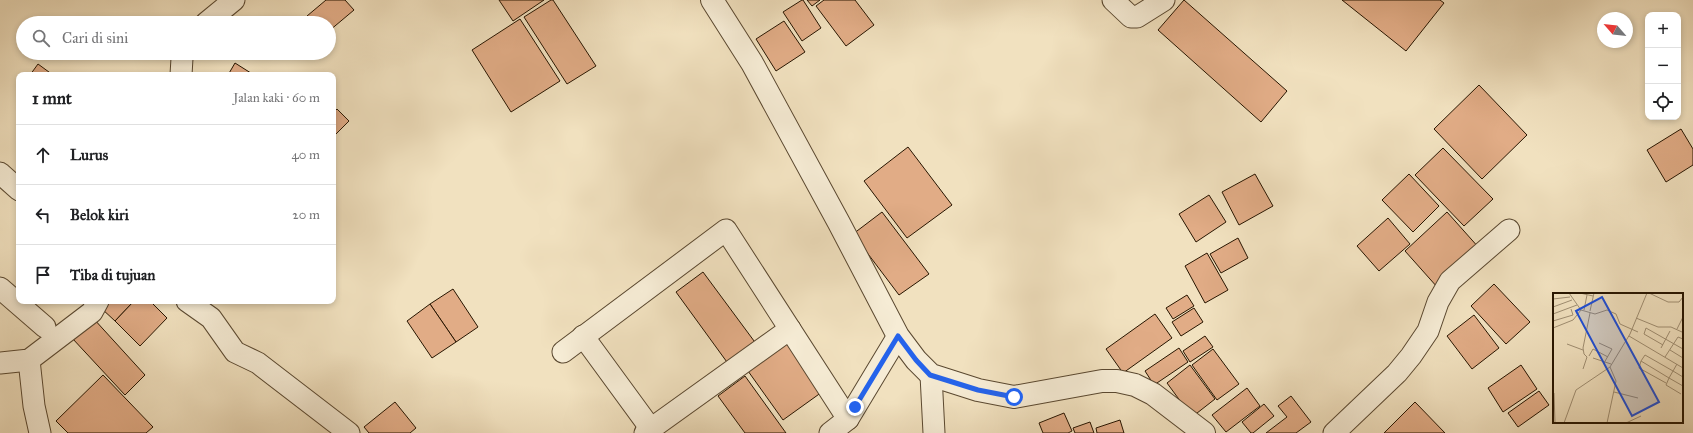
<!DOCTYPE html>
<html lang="id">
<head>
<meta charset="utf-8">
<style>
  body { margin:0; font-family:"IM FELL Great Primer",serif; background:#f6f6f6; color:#202124 }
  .controls { position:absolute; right:12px; top:12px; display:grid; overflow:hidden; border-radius:8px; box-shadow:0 2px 6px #0003 }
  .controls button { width:36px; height:36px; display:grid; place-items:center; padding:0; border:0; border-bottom:1px solid #e0e0e0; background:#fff; color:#202124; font:20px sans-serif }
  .compass { position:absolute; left:1597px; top:12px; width:36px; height:36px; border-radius:50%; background:#fff; box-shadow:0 2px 6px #0003; rotate:298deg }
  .stop { position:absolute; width:12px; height:12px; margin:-9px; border:3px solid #2563eb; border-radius:50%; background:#fff }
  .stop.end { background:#2563eb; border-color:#fff; box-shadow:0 1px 4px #0008 }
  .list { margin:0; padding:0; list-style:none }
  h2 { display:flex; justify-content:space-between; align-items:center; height:52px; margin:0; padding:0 16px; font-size:17px }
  h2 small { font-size:13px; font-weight:400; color:#757577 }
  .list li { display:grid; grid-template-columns:26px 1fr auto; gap:12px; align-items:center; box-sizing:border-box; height:60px; padding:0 16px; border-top:1px solid #e0e0e0 }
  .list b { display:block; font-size:15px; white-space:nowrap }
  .list em { font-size:13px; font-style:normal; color:#757577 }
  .icon { flex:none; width:22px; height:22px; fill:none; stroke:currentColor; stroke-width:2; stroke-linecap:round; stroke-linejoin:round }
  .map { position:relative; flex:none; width:1693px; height:433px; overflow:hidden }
  .search { position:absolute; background:#fff; box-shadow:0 2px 6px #0003; left:16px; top:16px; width:320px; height:44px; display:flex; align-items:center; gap:10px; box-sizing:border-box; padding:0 14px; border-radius:22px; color:#757577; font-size:15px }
  .panel { position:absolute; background:#fff; box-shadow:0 2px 6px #0003; left:16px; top:72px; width:320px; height:232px; border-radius:8px }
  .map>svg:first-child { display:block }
</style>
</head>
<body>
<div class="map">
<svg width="1693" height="433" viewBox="0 0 1693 433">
  <rect width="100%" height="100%" fill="#f1e1bf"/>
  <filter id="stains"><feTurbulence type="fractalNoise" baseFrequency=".005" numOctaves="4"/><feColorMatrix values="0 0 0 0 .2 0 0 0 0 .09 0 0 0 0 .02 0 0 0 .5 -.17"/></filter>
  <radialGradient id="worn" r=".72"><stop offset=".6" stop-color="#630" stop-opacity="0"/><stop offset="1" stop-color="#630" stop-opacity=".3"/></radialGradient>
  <g fill="#e1ac86" stroke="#271500">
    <polygon points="326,0 345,0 354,10 329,31 329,23 312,23 307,16"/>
    <polygon points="499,0 544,0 513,21"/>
    <polygon points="551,0 553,0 596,66 567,84 524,17"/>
    <polygon points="802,0 803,0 821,28 802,41 783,12"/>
    <polygon points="807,0 820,0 812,6"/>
    <polygon points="824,0 855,0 874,25 846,46 816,6"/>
    <polygon points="1184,0 1287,91 1261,122 1158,30"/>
    <polygon points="1342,0 1440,0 1444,3 1406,51"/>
    <polygon points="520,19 560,81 511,112 472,50"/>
    <polygon points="784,21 805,52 776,71 756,39"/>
    <polygon points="235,63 254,75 228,75"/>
    <polygon points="38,64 53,75 30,75"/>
    <polygon points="1479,85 1527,135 1482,179 1434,129"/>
    <polygon points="337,109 349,121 333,137 333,113"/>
    <polygon points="1681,129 1693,149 1693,165 1666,182 1647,150"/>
    <polygon points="908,147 952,205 907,238 864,181"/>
    <polygon points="1443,148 1493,199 1464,226 1415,175"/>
    <polygon points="1255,174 1273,206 1239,225 1222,192"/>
    <polygon points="1409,174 1439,206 1413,232 1382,200"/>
    <polygon points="1209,195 1226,222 1196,242 1179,214"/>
    <polygon points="882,212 929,274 899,295 853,234"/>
    <polygon points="1447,212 1480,249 1438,288 1405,251"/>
    <polygon points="1388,218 1410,244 1379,271 1357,246"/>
    <polygon points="1238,238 1248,258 1221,273 1210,254"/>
    <polygon points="1207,253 1228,290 1205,303 1185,266"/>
    <polygon points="703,272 760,349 732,369 676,292"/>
    <polygon points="1494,284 1530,322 1506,344 1471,306"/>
    <polygon points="453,289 478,327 456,342 430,304"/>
    <polygon points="1187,295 1194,306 1173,319 1166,308"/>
    <polygon points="108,301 134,301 115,321 101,308"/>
    <polygon points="134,301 150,301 167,318 140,346 115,321"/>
    <polygon points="430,304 456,342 432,358 407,321"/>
    <polygon points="1194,308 1203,322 1181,336 1172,322"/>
    <polygon points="1155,314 1172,338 1123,373 1106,349"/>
    <polygon points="1474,315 1499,348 1472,369 1447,336"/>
    <polygon points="93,318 145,375 125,395 72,338"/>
    <polygon points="1205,336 1213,347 1190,362 1183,351"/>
    <polygon points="787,340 822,392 783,420 743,364"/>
    <polygon points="1179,348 1188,362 1154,385 1145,371"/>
    <polygon points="1213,349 1239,384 1217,400 1192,365"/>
    <polygon points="1190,365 1215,399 1192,417 1167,383"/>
    <polygon points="1521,365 1537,389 1503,412 1488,388"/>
    <polygon points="103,375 153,427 146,433 68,433 56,421"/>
    <polygon points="745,376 786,433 745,433 718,396"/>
    <polygon points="1247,388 1260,406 1226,432 1212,415"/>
    <polygon points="1539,391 1549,405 1518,427 1508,413"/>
    <polygon points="1291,396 1311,422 1296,433 1266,433 1287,417 1278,406"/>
    <polygon points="395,402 416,428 410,433 369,433 364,427"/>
    <polygon points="1415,402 1445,433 1384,433"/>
    <polygon points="1264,404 1274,416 1253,433 1251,433 1242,422"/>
    <polygon points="1064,413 1072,431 1068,433 1043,433 1039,423"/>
    <polygon points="1120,420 1124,433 1097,433 1096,428"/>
    <polygon points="1090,422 1094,433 1075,433 1073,428"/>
  </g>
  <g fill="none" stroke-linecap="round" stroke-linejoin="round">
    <defs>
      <g id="minor">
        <polyline points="1113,0 1131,17 1137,17 1164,0"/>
        <polyline points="206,23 234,0"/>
        <polyline points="181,75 182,58 184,53"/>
        <polyline points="0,173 19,190"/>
        <polyline points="0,288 45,327"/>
        <polyline points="187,301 211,318 235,352 258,363 349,433"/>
        <polyline points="583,336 651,429"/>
        <polyline points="563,352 726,230 848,419"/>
        <polyline points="29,360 34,406 40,433"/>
        <polyline points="0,363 29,360 92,312 98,301"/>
        <polyline points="931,375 934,433"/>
        <polyline points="645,433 790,329"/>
        <polyline points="830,433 848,419 898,336"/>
        <polyline points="1334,433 1397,373 1411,356 1428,331 1438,302 1450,281 1509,230"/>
      </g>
      <polyline id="tertiary" points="712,0 752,63 839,223 898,336 916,360 931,375 978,390 1014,397 1102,381 1117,381 1135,385 1153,394 1204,433"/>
    </defs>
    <use href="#minor" stroke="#5a4830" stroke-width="23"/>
    <use href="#tertiary" stroke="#5a4830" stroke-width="24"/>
    <use href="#minor" stroke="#f6ecd5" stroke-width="21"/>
    <use href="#tertiary" stroke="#f6ecd5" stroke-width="22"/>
  </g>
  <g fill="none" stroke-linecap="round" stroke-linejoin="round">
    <polyline stroke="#2563eb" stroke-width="5" points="855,407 898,336 916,360 930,375 978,390 1014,397"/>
  </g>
  <g transform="translate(1553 293)">
    <rect width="130" height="130" fill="#f1e1bf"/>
    <path fill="none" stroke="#a08f73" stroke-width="1" d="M 16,0 L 28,17 L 42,21 L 54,17 L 63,21 L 67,31 L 85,39M 27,0 L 40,3M 96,0 L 115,9 L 126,9 L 130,4M 0,6 L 17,4M 0,14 L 19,7M 31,17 L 34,2M 37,18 L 41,0M 0,21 L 24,12M 83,25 L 105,34 L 118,34 L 129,39M 0,28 L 20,22 L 18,16M 0,35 L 20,27 L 28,17M 124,36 L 130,24M 76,43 L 130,75M 46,50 L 59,56 L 51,70M 14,51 L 30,57M 110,52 L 91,41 L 93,35 L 130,56M 108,55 L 117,38M 117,57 L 130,65M 92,62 L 120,78 L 116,85 L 88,68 ZM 36,63 L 40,56 L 55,64M 112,64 L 125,44 L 130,46M 40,65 L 58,71M 88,68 L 86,75 L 113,90M 124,71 L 120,78 L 130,84M 30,76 L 34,64 L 31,61 L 30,55 L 37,20M 61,99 L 85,105M 1,100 L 2,130M 128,101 L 113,92 L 116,85 L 130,93M 11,130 L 23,97 L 57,74M 54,130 L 63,88 L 57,74 L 77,41 L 94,0M 73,130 L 88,123"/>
    <path fill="#1d4ed8" fill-opacity="0.15" stroke="#1d4ed8" stroke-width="2" d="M 49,4 L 106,109 L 79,123 L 23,18 Z"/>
    <rect width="130" height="130" fill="none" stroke="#271500" stroke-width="2"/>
  </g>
  <rect width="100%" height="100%" filter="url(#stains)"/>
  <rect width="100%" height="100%" fill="url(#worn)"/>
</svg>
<div class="controls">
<button>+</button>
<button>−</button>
<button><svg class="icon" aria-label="locate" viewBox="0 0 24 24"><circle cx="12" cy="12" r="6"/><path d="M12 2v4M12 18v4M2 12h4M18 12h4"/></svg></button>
</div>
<svg class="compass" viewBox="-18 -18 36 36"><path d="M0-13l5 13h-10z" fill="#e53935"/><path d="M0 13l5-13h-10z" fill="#757577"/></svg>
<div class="stop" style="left:1014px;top:397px"></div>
<div class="stop end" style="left:855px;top:407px"></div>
<div class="search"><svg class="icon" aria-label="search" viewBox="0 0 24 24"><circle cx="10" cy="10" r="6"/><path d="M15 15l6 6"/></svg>Cari di sini</div>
<section class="panel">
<h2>1 mnt<small>Jalan kaki · 60 m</small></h2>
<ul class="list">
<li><svg class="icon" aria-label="ahead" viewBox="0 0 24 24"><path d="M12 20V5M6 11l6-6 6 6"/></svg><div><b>Lurus</b></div><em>40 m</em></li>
<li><svg class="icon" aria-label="left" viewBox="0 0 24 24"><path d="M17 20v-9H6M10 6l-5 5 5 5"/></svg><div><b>Belok kiri</b></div><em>20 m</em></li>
<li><svg class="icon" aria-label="arrive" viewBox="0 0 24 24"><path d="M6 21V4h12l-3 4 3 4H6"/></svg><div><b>Tiba di tujuan</b></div></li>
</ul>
</section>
</div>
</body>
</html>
